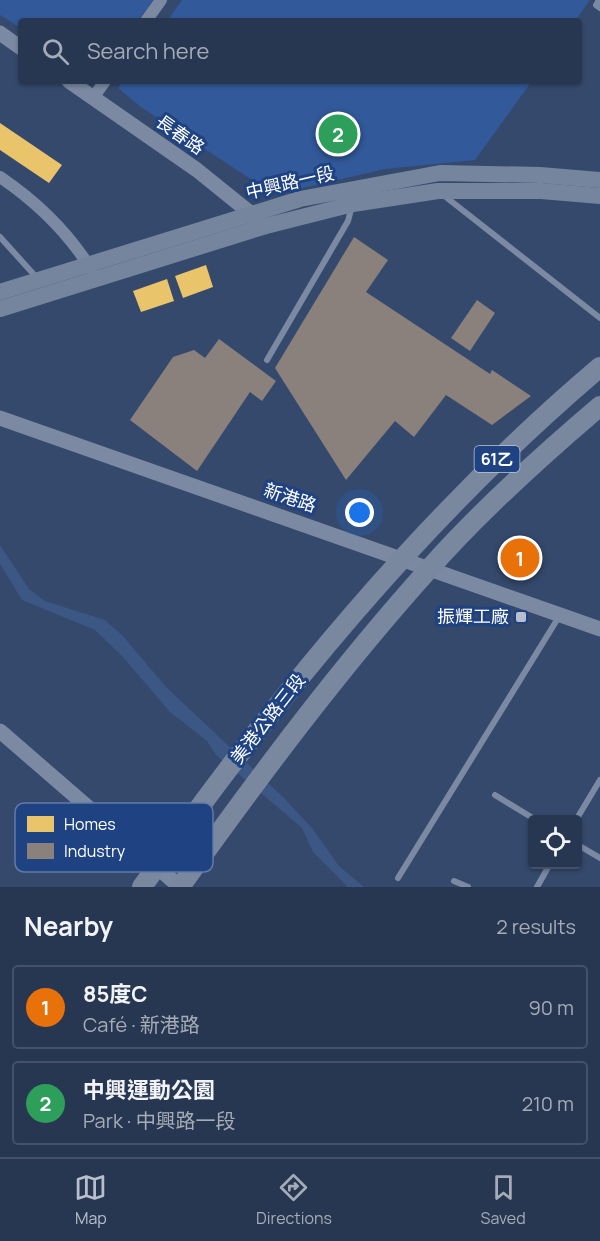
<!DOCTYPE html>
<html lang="en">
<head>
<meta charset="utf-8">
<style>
  body { margin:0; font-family:Manrope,"Noto Sans TC",sans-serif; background:#303f58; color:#f1f3f6 }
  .controls { position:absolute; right:18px; bottom:18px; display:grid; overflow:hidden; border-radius:6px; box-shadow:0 2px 4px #0004 }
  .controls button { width:54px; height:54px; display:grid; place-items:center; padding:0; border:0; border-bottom:2px solid #445168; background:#283751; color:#f1f3f6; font:30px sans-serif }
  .you { position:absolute; left:360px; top:513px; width:21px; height:21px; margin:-15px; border:4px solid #fff; border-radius:50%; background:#1a73e8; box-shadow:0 0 0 9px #1a73e833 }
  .badge { display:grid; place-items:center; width:39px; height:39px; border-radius:50%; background:#b8bfcc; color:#fff; font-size:20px; font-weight:700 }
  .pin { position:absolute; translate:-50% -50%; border:3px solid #fff; box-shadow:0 2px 6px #0006 }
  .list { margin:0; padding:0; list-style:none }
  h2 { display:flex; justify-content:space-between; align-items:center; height:78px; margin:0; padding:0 24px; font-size:26px }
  h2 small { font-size:20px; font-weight:400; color:#a5acb7 }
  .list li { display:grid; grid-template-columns:39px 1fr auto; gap:18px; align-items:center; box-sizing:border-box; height:84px; margin:0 12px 12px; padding:0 12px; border:2px solid #445168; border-radius:6px }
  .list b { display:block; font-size:22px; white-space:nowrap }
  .list p { margin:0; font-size:20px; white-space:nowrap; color:#a5acb7 }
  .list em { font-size:20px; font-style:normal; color:#a5acb7 }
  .icon { flex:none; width:33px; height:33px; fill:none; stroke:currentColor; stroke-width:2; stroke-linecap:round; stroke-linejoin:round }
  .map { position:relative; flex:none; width:600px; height:887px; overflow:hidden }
  .search { position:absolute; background:#283751; box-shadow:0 2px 4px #0004; left:18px; right:18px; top:18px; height:66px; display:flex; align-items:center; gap:15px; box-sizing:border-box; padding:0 21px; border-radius:6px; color:#a5acb7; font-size:22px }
  .sheet { height:270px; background:#283751 }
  nav { display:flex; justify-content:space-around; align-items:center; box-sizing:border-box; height:84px; border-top:2px solid #445168; background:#283751; font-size:16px; color:#a5acb7 }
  nav a { display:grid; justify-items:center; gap:3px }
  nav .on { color:#b8bfcc }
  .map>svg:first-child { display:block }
</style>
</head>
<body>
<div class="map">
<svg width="600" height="887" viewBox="0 0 600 887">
  <rect width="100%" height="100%" fill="#35496c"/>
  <g fill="#32599a">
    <polygon points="0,0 153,0 138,21 21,21 21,28 0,15"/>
    <polygon points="182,0 590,0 575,21 167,21"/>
    <polygon points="123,81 532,81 475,160 385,169 298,189 272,186 249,178 141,107 118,88"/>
  </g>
  <polygon fill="#3c5784" points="0,545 29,589 45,601 105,620 123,636 166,687 283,797 312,828 339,866 364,887 348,887 313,852 302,828 216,755 207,741 170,712 122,656 95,630 22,600 0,564"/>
  <g fill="#e9c46a">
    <polygon points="0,123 62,165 49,183 0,150"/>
    <polygon points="206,265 213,287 183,298 175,276"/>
    <polygon points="167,279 174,301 141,312 133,291"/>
  </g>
  <g fill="#8a817c">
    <polygon points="354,237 388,260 366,292 490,374 492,370 531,396 492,425 446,395 414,437 395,421 346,480 275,368"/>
    <polygon points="477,300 495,313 470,351 451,338"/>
    <polygon points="219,339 276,381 262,401 250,392 197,471 130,420 173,357 194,350 205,358"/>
  </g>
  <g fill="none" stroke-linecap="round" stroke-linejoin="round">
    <g stroke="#7b8aa2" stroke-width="6">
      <polyline points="599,0 596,5 600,8"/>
      <polyline points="442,194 600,318"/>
      <polyline points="0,237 37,278"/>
      <polyline points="267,360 348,221 352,206"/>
      <polyline points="495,795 536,820"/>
      <polyline points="576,820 600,780"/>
      <polyline points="578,845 600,858"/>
      <polyline points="398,878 560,615"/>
      <polyline points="454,881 468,887"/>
      <polyline points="537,887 550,864"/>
    </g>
    <g stroke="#7b8aa2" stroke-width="12">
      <polyline points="146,21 161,0"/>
      <polyline points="93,98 105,81"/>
      <path d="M 0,177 C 37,202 67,231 91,269"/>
    </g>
    <g stroke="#7b8aa2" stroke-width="15">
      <polyline points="0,33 21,48"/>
      <polyline points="69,81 197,170 260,221"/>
      <polyline points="0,418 600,629"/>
      <polyline points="0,731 180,887"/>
    </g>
    <g stroke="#76859e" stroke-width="16">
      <polyline points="0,292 300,199 440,173 540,175 600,180"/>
      <polyline points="0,309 266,226 353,204 438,191 541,191 600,196"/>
    </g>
    <g stroke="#7a889f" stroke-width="20">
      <path d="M 142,887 C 276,697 423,517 600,367"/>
      <path d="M 180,887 C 258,778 339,669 429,569 C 481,510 540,457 600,406"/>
    </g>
  </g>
  <rect fill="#b8bfcc" stroke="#1f4382" stroke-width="2" x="515" y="611" width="12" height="12" rx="3"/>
  <g text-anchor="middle" stroke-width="6" stroke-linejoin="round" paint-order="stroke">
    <rect fill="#1f4382" stroke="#bcc7da" stroke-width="1.5" x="474.5" y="446" width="45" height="26" rx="4.5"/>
    <g font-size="16" font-weight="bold" fill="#fff">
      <text x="497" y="465">61乙</text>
    </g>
    <g font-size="18" fill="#fff" stroke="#1f4382">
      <text transform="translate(180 135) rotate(35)" y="6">長春路</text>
      <text transform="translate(290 183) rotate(-13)" y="6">中興路一段</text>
      <text transform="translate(290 498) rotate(19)" y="6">新港路</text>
      <text transform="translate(268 719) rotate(-52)" y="6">美港公路三段</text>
    </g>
    <g font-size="18" fill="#fff" stroke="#1f4382" text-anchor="end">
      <text x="509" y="623">振輝工廠</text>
    </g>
  </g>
  <rect x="15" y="803" width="198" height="69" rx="9" fill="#1f4382" stroke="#627ba8" stroke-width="1.5"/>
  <rect x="27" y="816" width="27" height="16" fill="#e9c46a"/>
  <rect x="27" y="843" width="27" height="16" fill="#8a817c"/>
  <g font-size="16" fill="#fff">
    <text x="64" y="830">Homes</text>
    <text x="64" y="857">Industry</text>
  </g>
</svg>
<div class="controls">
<button><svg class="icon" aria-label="locate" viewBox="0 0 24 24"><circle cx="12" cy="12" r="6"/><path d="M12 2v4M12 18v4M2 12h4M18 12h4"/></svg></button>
</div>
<div class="you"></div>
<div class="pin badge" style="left:520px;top:558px;background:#e8710a">1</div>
<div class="pin badge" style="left:338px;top:134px;background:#2e9e5b">2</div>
<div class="search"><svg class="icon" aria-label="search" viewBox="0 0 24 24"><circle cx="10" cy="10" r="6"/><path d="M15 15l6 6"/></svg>Search here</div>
</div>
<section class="sheet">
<h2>Nearby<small>2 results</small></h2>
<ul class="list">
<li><span class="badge" style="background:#e8710a">1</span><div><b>85度C</b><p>Café · 新港路</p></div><em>90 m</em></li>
<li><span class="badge" style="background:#2e9e5b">2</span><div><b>中興運動公園</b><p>Park · 中興路一段</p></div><em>210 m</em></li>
</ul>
</section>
<nav>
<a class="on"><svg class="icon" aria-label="map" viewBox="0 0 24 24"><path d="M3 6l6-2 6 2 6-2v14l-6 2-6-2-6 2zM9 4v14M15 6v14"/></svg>Map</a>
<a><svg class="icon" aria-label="directions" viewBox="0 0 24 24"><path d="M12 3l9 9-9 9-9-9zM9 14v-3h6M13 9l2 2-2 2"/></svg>Directions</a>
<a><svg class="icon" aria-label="saved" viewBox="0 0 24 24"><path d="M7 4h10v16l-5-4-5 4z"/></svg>Saved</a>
</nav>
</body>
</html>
